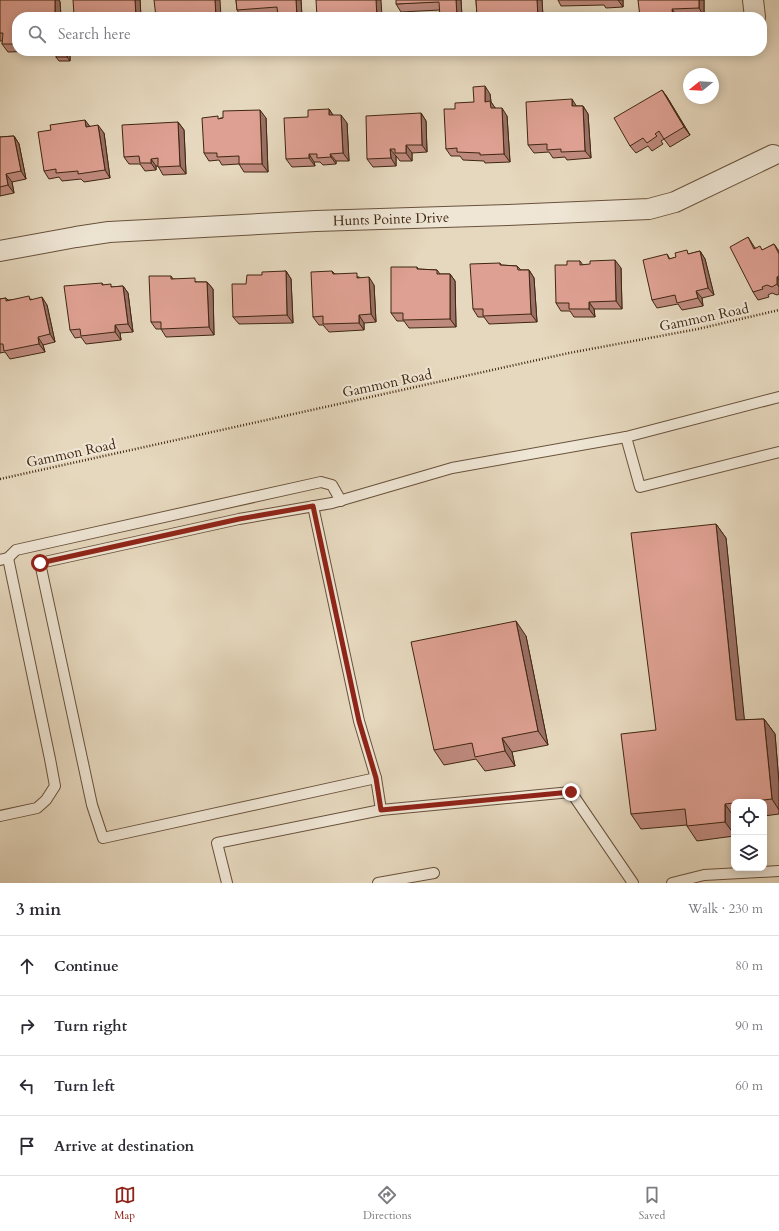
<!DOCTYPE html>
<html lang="en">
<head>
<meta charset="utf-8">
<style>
  body { margin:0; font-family:Cardo,serif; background:#f2f2f3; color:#2b2b33 }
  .controls { position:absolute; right:12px; bottom:12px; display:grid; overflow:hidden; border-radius:8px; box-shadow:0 2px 10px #0003 }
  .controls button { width:36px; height:36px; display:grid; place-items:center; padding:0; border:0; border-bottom:1px solid #e1e1e2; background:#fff; color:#2b2b33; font:20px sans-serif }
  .compass { position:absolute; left:683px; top:68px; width:36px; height:36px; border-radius:50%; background:#fff; box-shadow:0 2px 10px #0003; rotate:252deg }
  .stop { position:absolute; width:12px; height:12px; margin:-9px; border:3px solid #8f2418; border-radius:50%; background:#fff }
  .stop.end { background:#8f2418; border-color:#fff; box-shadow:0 1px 4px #0008 }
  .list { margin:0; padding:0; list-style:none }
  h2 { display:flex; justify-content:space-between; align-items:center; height:52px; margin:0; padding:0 16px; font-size:17px }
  h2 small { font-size:13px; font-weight:400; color:#7c7c81 }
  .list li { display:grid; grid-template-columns:26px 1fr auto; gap:12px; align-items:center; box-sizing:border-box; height:60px; padding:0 16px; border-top:1px solid #e1e1e2 }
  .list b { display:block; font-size:15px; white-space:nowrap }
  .list em { font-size:13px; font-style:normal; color:#7c7c81 }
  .icon { flex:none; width:22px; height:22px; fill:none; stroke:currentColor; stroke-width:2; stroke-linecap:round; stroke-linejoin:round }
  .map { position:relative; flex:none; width:779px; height:883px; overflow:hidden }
  .search { position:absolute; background:#fff; box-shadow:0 2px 10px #0003; left:12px; right:12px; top:12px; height:44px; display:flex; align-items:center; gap:10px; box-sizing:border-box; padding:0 14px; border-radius:16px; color:#7c7c81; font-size:15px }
  .sheet { height:292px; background:#fff }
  nav { display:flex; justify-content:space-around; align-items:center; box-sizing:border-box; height:56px; border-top:1px solid #e1e1e2; background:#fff; font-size:11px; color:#7c7c81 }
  nav a { display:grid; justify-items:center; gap:2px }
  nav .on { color:#8f2418 }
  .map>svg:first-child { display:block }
</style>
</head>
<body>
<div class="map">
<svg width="779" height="883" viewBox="0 0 779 883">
  <rect width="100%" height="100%" fill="#e6d8be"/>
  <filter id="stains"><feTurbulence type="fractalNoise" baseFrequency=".005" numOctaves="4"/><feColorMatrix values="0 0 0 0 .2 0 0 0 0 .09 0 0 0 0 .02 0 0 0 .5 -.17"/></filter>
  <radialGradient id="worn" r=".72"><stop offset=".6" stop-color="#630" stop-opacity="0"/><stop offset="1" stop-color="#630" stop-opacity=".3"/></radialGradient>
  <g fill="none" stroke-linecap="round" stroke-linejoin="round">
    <defs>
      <g id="service">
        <polyline points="626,437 640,487 779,452"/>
        <polyline points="313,506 359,721 376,778"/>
        <polyline points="0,560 8,558 16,550 321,482 332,485 341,501"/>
        <polyline points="381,810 376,778 103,838 92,805 40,563 239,519 332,503 452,468 626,437 779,397"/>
        <polyline points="0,816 37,808 46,800 55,786 50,759 8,558"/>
        <polyline points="227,883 217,843 381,810 571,792 633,883"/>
        <polyline points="378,883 434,873"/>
        <polyline points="672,883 704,875 779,871"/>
      </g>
      <g id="minor">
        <polyline points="753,0 755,17"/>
        <path id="s1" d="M 0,251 L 76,237 L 109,232 L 316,221 L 508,215 L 649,209 L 675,202 L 773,155"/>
      </g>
    </defs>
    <use href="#service" stroke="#69523c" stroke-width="12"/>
    <use href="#minor" stroke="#69523c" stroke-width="22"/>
    <polyline stroke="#3f2611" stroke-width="2.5" stroke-dasharray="1 2" stroke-linecap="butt" points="0,479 569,353 698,329 779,310"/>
    <use href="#service" stroke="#efe6d5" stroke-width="10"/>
    <use href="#minor" stroke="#efe6d5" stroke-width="20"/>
  </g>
  <g fill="#bf8a7e" stroke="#3f2611">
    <polygon points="0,0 59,0 60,2 61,17 17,17 17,51 37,51 8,52 2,44 3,41 0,41"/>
    <polygon points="140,0 141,17 75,17 74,15"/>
    <polygon points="236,0 301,0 302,17 278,17 278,15 242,17 237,10"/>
    <polygon points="461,0 462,17 440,17 440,10 401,12 396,4"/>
    <polygon points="476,0 542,0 543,17 478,17 477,16"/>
    <polygon points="558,0 623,0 623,7 606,8 604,5 561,6"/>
    <polygon points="704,0 704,16 678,17 640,17"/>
    <polygon points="70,51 70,61 59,61 56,57"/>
    <polygon points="597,51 625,51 625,52 599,54"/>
    <polygon points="662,90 667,97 690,135 670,147 664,139 661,141 663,144 652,151 648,146 636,153 630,146"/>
    <polygon points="490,94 491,102 495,108 507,116 510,162 485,163 484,161 463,160 460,156 451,156 446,149 455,109 474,102"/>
    <polygon points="576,106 583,106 588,114 591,158 567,160 565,157 553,158 549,152 534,153 528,145"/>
    <polygon points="329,109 333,115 347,123 349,161 336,161 336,164 323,165 320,162 314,162 315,166 292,167 286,159 308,117"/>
    <polygon points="421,113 426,121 427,152 412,153 412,161 400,161 397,157 396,156 396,166 373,167 367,159"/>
    <polygon points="220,118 266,118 268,172 244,172 239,164 222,165 219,160 209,161 204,153"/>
    <polygon points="178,122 184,130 186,174 163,175 158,166 156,166 156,170 145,171 140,164 129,164 124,157"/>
    <polygon points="89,126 104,133 110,178 84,182 81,179 62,181 59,177 49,179 44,171"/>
    <polygon points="14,136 19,144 26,179 12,182 14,193 0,196 0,137"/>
    <polygon points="748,237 755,248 763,250 774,244 779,251 779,294 777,295 772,293 768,295 769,297 758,300 753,292"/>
    <polygon points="700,251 705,259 714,295 702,298 703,306 682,310 678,304 657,308 652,300 667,254 670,259"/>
    <polygon points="580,261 583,265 621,268 622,309 594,309 595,317 574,317 570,311 561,311 556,303 567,265"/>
    <polygon points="500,263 501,265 517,266 521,270 529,270 534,278 537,322 489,324 484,317 478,317 473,309"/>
    <polygon points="417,267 418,269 437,270 440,274 450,274 455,281 456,327 409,328 404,321 397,321 391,313"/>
    <polygon points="286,271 291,279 293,323 239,324 233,317 246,284 262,275"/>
    <polygon points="332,271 335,274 359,277 374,285 376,322 364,323 364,330 329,332 323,325 319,325 313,317"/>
    <polygon points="171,276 173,279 198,282 207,282 213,289 214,335 166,337 161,329 156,329 151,322"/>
    <polygon points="102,283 103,285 113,287 123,286 128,293 133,332 120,333 121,340 86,344 81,337 75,338 70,330"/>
    <polygon points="6,298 8,300 31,299 47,305 55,342 43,345 45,352 10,359 5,352 0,353 0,299"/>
    <polygon points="716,524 726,538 744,720 764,719 775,734 779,783 779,814 764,816 764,802 734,802 734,836 697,841 687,826 687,825 641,829 631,814 656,730"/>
    <polygon points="526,636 548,745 512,752 515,766 485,771 476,759 444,765 434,750"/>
  </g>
  <g fill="#9b7066" stroke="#3f2611">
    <polygon points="55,0 59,0 60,2 61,17 55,17"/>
    <polygon points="135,0 140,0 141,17 136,17"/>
    <polygon points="215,0 220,0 221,17 216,17"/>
    <polygon points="296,0 301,0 302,17 297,17"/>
    <polygon points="376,0 381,0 382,17 377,17"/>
    <polygon points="456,0 461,0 462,17 457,16"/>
    <polygon points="537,0 542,0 543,17 538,17"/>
    <polygon points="618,0 623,0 623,7"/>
    <polygon points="699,0 704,0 704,16 699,8"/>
    <polygon points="672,9 678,17 673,17"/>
    <polygon points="67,51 70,51 70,61 67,57"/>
    <polygon points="485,86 490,94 491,102 496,109 496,116 485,102"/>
    <polygon points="662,90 667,97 690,135 684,127"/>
    <polygon points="572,99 577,107 572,106"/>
    <polygon points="583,106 588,114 591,158 585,151"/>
    <polygon points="502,108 507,116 510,162 504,154"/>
    <polygon points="329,109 334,117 329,115"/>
    <polygon points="260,110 266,118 268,172 262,164"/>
    <polygon points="421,113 426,121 427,152 422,145"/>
    <polygon points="341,115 347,123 349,161 343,153"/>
    <polygon points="85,120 91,128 86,127"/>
    <polygon points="178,122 184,130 186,174 180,166"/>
    <polygon points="98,125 104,133 110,178 105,170"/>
    <polygon points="14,136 19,144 26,179 21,171"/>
    <polygon points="406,145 412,153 412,161 406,153"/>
    <polygon points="390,149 396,156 396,166 391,158"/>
    <polygon points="309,154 314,162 315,166 309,158"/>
    <polygon points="330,154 336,161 336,164 331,157"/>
    <polygon points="151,159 156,166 156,170 151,163"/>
    <polygon points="6,174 12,182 14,193 8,185"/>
    <polygon points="700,251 705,259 714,295 708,288"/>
    <polygon points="615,260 621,268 622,309 616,301"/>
    <polygon points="529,270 534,278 537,322 531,314"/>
    <polygon points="286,271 291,279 293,323 287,315"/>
    <polygon points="450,274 455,281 456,327 450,319"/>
    <polygon points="369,277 374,285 376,322 371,314"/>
    <polygon points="777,277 779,280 779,287 777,284"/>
    <polygon points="207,282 213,289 214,335 209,327"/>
    <polygon points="123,286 128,293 133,332 128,324"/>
    <polygon points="696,291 702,298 703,306 698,298"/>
    <polygon points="42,297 47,305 55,342 50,334"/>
    <polygon points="589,302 594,309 595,317 589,309"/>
    <polygon points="359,315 364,323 364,330 359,323"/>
    <polygon points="115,325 120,333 121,340 115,332"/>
    <polygon points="38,337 43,345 45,352 39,344"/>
    <polygon points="716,524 726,538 746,735 736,720"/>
    <polygon points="516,621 526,636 548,745 538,731"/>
    <polygon points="764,719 775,734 779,783 779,810 772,799"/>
    <polygon points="502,738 512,752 515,766 505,751"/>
    <polygon points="725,804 734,817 734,834 725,822"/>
  </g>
  <g fill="#dea092" stroke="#3f2611">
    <polygon points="0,0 55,0 55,17 17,17 17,44 2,44 3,33 0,33"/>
    <polygon points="73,0 135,0 136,17 119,17 118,13 74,15"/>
    <polygon points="154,0 215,0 216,17 156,17"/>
    <polygon points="236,0 296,0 297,17 278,17 277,7 237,10"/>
    <polygon points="316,0 376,0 377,17 317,17"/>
    <polygon points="396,0 456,0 457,16 440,17 439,2 396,4"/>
    <polygon points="476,0 537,0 538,17 497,17 497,15 477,16"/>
    <polygon points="638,0 699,0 699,8 672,9 673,17 640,17"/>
    <rect x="56" y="51" width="11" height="6"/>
    <polygon points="485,86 485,102 490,101 491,108 502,108 504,154 480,155 480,153 457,152 457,148 446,149 444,109 455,109 455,103 474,102 473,87"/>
    <polygon points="662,90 684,127 664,139 659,131 655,134 657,136 647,143 643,138 630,146 614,118"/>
    <polygon points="572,99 572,106 583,106 585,151 561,152 561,149 547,150 547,144 528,145 526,102"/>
    <polygon points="329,109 329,115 341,115 343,153 330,154 331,157 317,158 317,154 309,154 309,158 286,159 284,118 308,117 308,110"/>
    <polygon points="260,110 262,164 239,164 239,156 217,157 217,153 204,153 202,118 218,116 218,119 223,118 223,111"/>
    <polygon points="421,113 422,145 406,145 406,153 395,153 395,149 390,149 391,158 367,159 366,116"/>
    <polygon points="85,120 86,127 98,125 105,170 78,174 78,171 56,173 56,169 44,171 38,132 51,130 50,125"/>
    <polygon points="178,122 180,166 158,167 158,158 151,159 151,163 140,163 139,156 124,157 122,125"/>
    <polygon points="14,136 21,171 6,174 8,185 0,187 0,137"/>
    <polygon points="748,237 754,249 760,246 762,250 774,244 779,254 779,276 777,277 777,284 772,287 767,285 762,287 763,289 753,292 730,247"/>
    <polygon points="687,250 688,254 700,251 708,288 696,291 698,298 677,303 675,295 652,300 643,260 667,254 669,259 676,257 675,253"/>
    <polygon points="615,260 616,301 589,302 589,309 569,309 569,303 556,303 555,265 567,265 567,261 580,261 580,265 590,264 590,261"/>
    <polygon points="500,263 500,265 517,266 518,270 529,270 531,314 483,316 483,309 473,309 470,264"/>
    <polygon points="391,267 417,267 417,269 437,270 437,274 450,274 450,319 403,320 403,313 391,313"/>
    <polygon points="286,271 287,315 233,317 232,284 246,284 247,275 262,275 262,272"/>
    <polygon points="332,271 333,274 357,273 357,278 369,277 371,314 359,315 359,323 323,324 323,316 313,317 311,272"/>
    <polygon points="149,276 171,276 171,279 195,278 195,282 207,282 209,327 161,329 161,322 151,322"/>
    <polygon points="102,283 102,285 111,284 111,287 123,286 128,324 115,325 115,332 81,336 80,329 70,330 64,286"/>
    <polygon points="29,296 30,300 42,297 50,334 38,337 39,344 4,351 3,344 0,344 0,299 6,298 6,301"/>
    <polygon points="716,524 736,720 764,719 772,799 747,802 734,802 734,803 725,804 725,822 687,826 685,809 631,814 621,734 656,730 631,533"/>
    <polygon points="516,621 538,731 502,738 505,751 475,757 472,743 434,750 411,642"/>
  </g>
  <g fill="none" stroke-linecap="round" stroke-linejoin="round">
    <polyline stroke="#8f2418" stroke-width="5" points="40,563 239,519 313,506 359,721 376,778 381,810 571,792"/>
  </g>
  <g text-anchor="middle" stroke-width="4" stroke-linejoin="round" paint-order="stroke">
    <g font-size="14" fill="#3f2611" stroke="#efe6d5">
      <text dy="5" stroke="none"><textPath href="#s1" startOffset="393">Hunts Pointe Drive</textPath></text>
      <text transform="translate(704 317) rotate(-12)" y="5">Gammon Road</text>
      <text transform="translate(387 383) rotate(-12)" y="5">Gammon Road</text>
      <text transform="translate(71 453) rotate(-12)" y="5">Gammon Road</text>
    </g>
  </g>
  <rect width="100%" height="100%" filter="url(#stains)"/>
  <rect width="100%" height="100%" fill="url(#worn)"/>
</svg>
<div class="controls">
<button><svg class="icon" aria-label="locate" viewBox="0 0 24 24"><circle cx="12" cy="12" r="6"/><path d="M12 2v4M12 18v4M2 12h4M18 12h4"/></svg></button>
<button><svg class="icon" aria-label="layers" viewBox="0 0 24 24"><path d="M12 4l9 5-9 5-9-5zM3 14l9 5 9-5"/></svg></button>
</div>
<svg class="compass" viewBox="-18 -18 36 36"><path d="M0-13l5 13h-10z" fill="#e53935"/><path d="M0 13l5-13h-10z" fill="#7c7c81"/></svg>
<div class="stop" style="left:40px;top:563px"></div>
<div class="stop end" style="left:571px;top:792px"></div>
<div class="search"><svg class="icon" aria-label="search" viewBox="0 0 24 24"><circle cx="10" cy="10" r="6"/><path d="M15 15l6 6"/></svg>Search here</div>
</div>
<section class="sheet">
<h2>3 min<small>Walk · 230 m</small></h2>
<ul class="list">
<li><svg class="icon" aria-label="ahead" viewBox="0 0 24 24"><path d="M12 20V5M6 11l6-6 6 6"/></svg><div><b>Continue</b></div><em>80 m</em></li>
<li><svg class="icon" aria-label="right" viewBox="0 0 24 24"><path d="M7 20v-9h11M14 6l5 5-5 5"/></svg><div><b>Turn right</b></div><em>90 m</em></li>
<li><svg class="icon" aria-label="left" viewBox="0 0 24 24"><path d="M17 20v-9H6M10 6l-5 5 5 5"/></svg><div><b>Turn left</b></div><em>60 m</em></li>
<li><svg class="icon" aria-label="arrive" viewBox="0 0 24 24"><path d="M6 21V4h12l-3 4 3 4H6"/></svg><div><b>Arrive at destination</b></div></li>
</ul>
</section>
<nav>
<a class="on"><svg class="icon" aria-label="map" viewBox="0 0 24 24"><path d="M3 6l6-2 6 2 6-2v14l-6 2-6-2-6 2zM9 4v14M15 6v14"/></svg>Map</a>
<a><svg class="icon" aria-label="directions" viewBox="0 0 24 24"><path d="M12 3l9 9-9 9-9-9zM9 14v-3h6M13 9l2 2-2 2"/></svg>Directions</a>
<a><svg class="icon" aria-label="saved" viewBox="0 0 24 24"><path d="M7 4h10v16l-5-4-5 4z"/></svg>Saved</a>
</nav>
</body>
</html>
